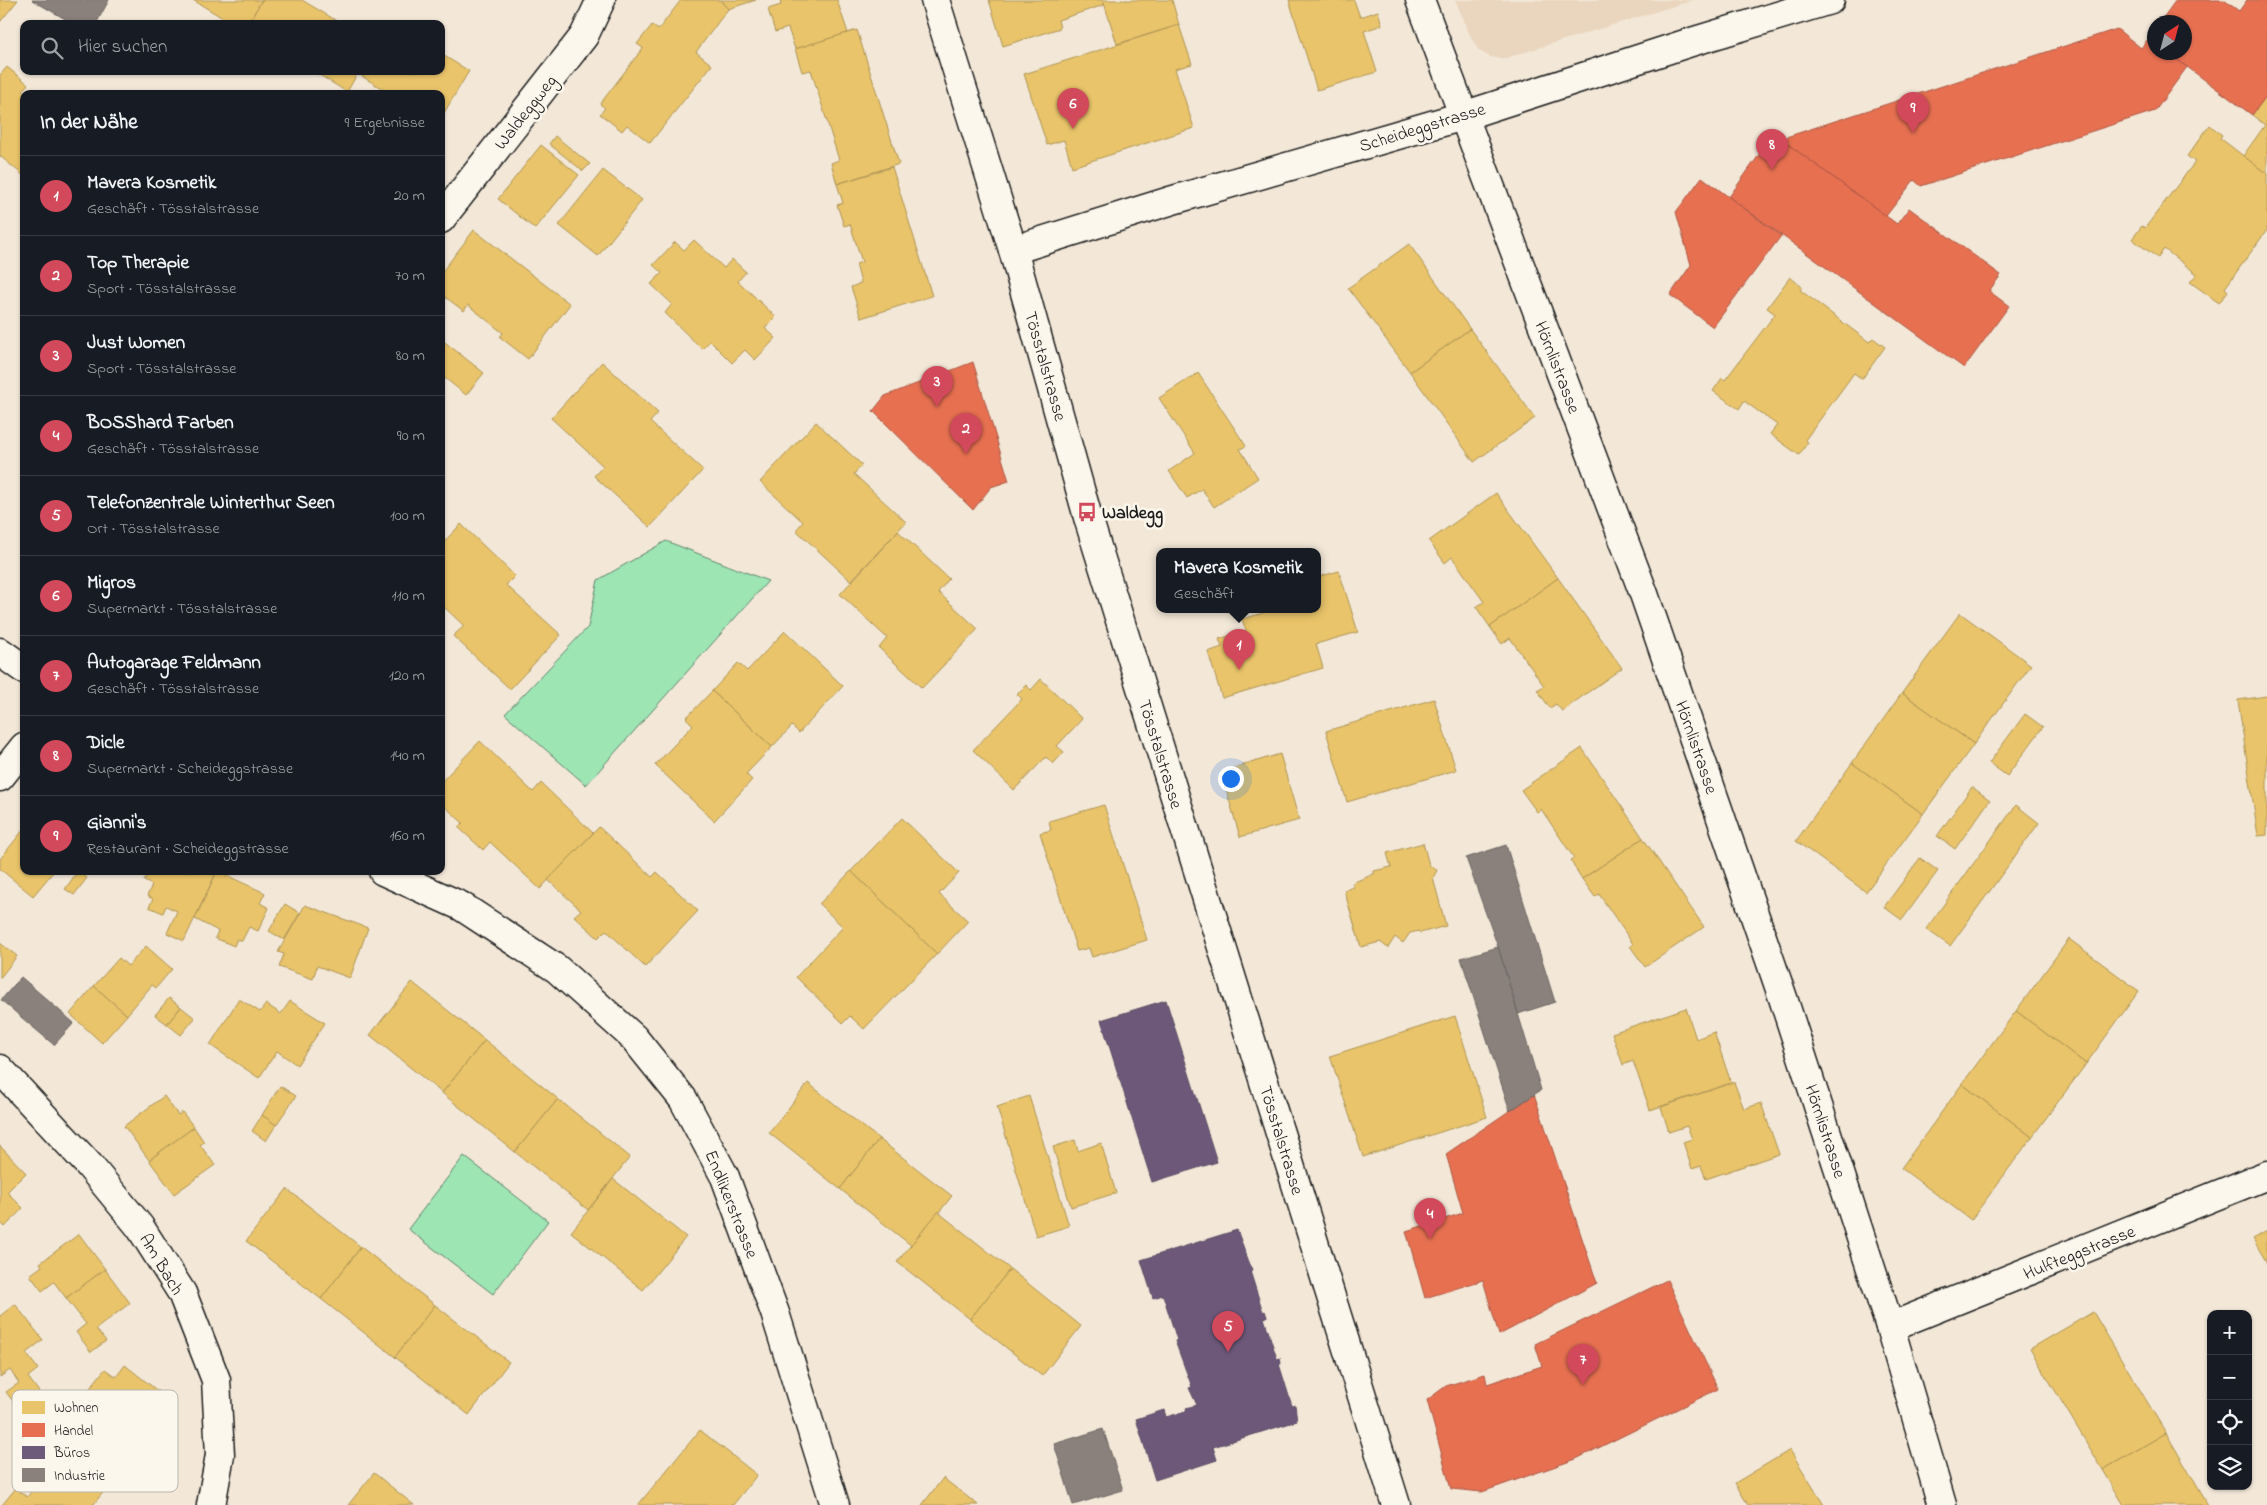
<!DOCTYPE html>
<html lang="de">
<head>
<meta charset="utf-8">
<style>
  body { margin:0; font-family:"Indie Flower",sans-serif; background:#20242c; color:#f1f3f6 }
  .controls { position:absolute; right:15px; bottom:15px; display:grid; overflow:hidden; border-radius:10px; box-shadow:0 1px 4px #0004 }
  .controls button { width:45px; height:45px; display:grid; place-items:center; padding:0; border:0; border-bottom:1px solid #363941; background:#171b24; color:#f1f3f6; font:25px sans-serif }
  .compass { position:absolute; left:2147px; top:15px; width:45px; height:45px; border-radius:50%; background:#171b24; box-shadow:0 1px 4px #0004; rotate:36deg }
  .you { position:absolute; left:1230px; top:778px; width:18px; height:18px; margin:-12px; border:4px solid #fff; border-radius:50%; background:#1a73e8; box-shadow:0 0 0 8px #1a73e833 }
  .badge { display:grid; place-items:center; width:32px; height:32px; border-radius:50%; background:#d1495b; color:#fff; font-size:16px; font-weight:700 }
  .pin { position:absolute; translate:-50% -41px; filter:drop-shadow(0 1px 2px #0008) }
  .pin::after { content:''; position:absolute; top:26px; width:18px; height:15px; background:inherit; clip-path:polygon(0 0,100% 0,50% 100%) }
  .popup { position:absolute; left:1156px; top:548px; width:165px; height:65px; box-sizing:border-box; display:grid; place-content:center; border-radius:10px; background:#171b24; filter:drop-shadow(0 1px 4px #0005); font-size:16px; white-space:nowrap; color:#9ea1a6 }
  .popup b { font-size:19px; color:#f1f3f6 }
  .popup::after { content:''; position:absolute; left:50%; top:100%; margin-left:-10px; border:10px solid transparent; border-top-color:#171b24 }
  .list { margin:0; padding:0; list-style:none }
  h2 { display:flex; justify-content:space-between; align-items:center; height:65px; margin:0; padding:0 20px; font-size:21px }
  h2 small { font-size:16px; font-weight:400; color:#9ea1a6 }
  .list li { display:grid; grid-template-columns:32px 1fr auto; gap:15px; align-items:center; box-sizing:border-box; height:80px; padding:0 20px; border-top:1px solid #363941 }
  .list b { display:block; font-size:19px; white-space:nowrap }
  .list p { margin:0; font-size:16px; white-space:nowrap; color:#9ea1a6 }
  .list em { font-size:16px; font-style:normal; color:#9ea1a6 }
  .icon { flex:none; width:28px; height:28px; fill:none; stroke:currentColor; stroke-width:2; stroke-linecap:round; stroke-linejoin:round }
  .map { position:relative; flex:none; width:2267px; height:1505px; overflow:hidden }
  .search { position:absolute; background:#171b24; box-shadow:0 1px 4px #0004; left:20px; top:20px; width:425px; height:55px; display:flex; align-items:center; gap:12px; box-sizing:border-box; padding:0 18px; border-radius:10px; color:#9ea1a6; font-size:19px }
  .panel { position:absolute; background:#171b24; box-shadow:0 1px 4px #0004; left:20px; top:90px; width:425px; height:785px; border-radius:10px }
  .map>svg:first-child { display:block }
</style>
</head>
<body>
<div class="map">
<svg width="2267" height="1505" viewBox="0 0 2267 1505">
  <rect width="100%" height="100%" fill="#f3e8d8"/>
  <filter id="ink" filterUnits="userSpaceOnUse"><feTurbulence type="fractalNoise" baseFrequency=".02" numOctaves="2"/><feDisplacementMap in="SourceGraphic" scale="10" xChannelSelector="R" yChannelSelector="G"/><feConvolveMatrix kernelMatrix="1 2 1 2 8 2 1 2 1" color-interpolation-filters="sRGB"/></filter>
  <g filter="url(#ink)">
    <polygon fill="#ead6bf" points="1455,0 1694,0 1503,59 1490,57 1479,51 1472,40"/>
    <g fill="#9de6b4" stroke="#5c8168">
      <polygon points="666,541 768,581 586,785 505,714 588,627 598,580"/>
      <polygon points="464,1156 548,1221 493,1294 408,1229"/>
    </g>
    <g fill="#e9c46a" stroke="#ac9253">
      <polygon points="0,0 18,0 0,22"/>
      <polygon points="193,0 262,0 248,24 233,24"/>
      <polygon points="262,0 302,0 342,24 248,24"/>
      <polygon points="681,0 720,0 728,9 696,52 712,65 650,143 627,125 622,131 600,114 605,108 600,104 643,48 637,44 652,25 658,30"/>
      <polygon points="720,0 756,0 728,9"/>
      <polygon points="780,0 837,0 848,33 795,49 788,28 775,32 768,9 781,5"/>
      <polygon points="989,0 1103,0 1104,5 1058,20 1060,28 1003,46"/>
      <polygon points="1103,0 1172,0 1179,25 1117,44"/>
      <polygon points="1289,0 1354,0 1360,17 1378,11 1382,25 1364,31 1377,72 1317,90"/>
      <polygon points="1179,25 1192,64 1175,69 1194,128 1072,167 1064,140 1047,145 1024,74"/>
      <polygon points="857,30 899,164 837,184 831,163 839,160 811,70 802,72 795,49"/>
      <polygon points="441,54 469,71 441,118 441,94 391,94 358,74 359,71 441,71"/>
      <polygon points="7,67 28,84 23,90 28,94 24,94 24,176 0,156 0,75"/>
      <polygon points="313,71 359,71 347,92"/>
      <polygon points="2267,95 2267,174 2243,156 2265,125 2252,115"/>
      <polygon points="2210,125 2222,135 2220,138 2267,174 2267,230 2225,288 2228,291 2219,303 2190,282 2197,274 2164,249 2158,258 2132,239 2142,226 2145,228 2195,162 2187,156"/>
      <polygon points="555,136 590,164 583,171 549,144"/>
      <polygon points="541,145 579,175 535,229 498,199"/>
      <polygon points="892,167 932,296 861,318 851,287 861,283 856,264 862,262 850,224 844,226 837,205 843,203 837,184"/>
      <polygon points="603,170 642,200 598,256 559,225"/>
      <polygon points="474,230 570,304 528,359 500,337 503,333 468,305 464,311 441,294 441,273"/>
      <polygon points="694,240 724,268 732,259 746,272 738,281 776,317 765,328 776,338 755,360 745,350 732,363 710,341 702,349 665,313 672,304 651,284 662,273 653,265 675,242 684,250"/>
      <polygon points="1409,244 1470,329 1410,372 1348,288"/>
      <polygon points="1790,277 1802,287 1800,290 1869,342 1873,338 1885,347 1862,379 1854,373 1805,440 1808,442 1799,455 1770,434 1777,425 1744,401 1739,409 1713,391 1722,378 1725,380 1775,314 1767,308"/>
      <polygon points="1470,329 1535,418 1474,462 1410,372"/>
      <polygon points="441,339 484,373 466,395 441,375"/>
      <polygon points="602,362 658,413 650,422 703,470 650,527 594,476 603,466 551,418"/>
      <polygon points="1198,373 1246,446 1240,449 1258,478 1214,507 1202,489 1187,498 1169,471 1195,453 1159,398"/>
      <polygon points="816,422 862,465 854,474 906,522 851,581 796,530 803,522 760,482"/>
      <polygon points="1496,493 1558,578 1490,627 1476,607 1484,602 1452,557 1445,563 1429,541"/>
      <polygon points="461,524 515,576 506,585 561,635 510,689 453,636 464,626 441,604 441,545"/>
      <polygon points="898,531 949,579 938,592 978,629 922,688 879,648 887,638 840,594"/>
      <polygon points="1339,571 1358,632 1316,644 1323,668 1222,698 1208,652 1222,647 1219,639 1246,631 1242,619 1263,613 1262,609 1318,609 1318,577"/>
      <polygon points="1558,578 1622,668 1562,711 1556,704 1550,708 1537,690 1544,686 1510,638 1502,644 1490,627"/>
      <polygon points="1960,613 2031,665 1974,744 1902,693"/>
      <polygon points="785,631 843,686 799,733 792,726 772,747 712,691 738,663 747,671"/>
      <polygon points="1041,679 1082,719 1057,746 1064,752 1053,764 1046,757 1014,790 973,750 1022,699 1017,694 1026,685 1031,690"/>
      <polygon points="712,691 772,747 746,774 752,780 714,821 655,765 693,725 686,718"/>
      <polygon points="1902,693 1974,744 1923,814 1852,763"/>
      <polygon points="2267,696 2267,835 2258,836 2238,700"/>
      <polygon points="1434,699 1456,770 1347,802 1326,731"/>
      <polygon points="2025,714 2043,727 2007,776 1989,763"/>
      <polygon points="480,741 533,792 541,783 593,833 540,889 490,842 483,850 458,827 463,823 441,803 441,782"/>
      <polygon points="1582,748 1643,838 1582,879 1570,860 1574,858 1541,809 1537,812 1521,790"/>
      <polygon points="1280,754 1299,820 1240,837 1221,772"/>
      <polygon points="1852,763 1923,814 1866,892 1796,841"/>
      <polygon points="1972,787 1990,800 1955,849 1937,836"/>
      <polygon points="1104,805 1147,940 1092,957 1089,948 1077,951 1040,833 1051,830 1049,821"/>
      <polygon points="2016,805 2039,823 1950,946 1926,929"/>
      <polygon points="902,818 959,873 939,894 968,921 937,954 851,871"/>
      <polygon points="599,827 652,877 657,872 698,911 645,967 606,930 598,938 574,916 581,910 548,880"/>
      <polygon points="24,829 24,871 54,871 33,896 0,869 0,859"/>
      <polygon points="1643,838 1704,927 1645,967 1630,946 1633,944 1599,894 1595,897 1582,879"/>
      <polygon points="1423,843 1429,865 1437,870 1433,878 1446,926 1420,933 1419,931 1410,933 1403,943 1395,937 1388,948 1380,942 1361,947 1344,890 1354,887 1352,883 1374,874 1374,871 1391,867 1387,853"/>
      <polygon points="1920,858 1938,871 1902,920 1884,907"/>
      <polygon points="78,871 87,878 74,895 65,889"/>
      <polygon points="149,871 217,871 184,941 167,933 177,911 166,906 163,913 149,907 153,899 147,896 152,885 144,881"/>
      <polygon points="217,871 265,893 260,903 269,908 258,931 249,927 242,941 237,939 234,946 215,938 218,931 195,919"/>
      <polygon points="851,871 937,954 864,1029 850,1016 843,1023 796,977 843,927 819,904"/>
      <polygon points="285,904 300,913 284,940 269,931"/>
      <polygon points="305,905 368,928 350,978 317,966 313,979 279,967 284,954 278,952"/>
      <polygon points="2069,939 2139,991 2086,1064 2016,1011"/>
      <polygon points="0,943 17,956 0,978"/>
      <polygon points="146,946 172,969 156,988 152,985 127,1015 94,986 119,958 128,966"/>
      <polygon points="412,982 485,1040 442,1093 370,1035"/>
      <polygon points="94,986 127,1015 102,1043 70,1014"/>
      <polygon points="169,998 181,1007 167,1024 155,1015"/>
      <polygon points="239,999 260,1012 266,1004 281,1014 290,1001 325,1023 297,1065 277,1051 259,1078 210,1045"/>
      <polygon points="181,1007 195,1018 181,1035 167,1024"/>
      <polygon points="1686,1008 1696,1039 1714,1032 1731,1083 1650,1110 1633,1061 1623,1065 1612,1033"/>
      <polygon points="2016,1011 2086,1064 2032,1137 1962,1084"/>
      <polygon points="1455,1016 1487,1117 1363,1157 1330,1056"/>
      <polygon points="485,1040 558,1099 515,1152 442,1093"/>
      <polygon points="1734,1082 1744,1109 1761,1103 1779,1154 1706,1179 1701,1166 1692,1169 1683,1142 1692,1139 1687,1126 1669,1132 1661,1107"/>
      <polygon points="808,1083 879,1139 840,1189 769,1133"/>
      <polygon points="1962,1084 2032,1137 1971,1220 1901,1168"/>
      <polygon points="280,1086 296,1096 276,1125 262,1115"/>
      <polygon points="164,1096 178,1115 182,1112 194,1127 149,1160 124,1126"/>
      <polygon points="1029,1096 1069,1226 1036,1236 997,1107"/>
      <polygon points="558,1099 630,1157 588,1210 515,1152"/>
      <polygon points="262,1115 276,1125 266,1141 252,1131"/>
      <polygon points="194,1127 204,1142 200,1145 215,1165 174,1194 149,1160"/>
      <polygon points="879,1139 952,1196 912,1246 840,1189"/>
      <polygon points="1075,1140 1078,1151 1101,1143 1116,1193 1071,1207 1053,1147"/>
      <polygon points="0,1146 26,1173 7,1192 23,1208 5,1227 0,1222"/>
      <polygon points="613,1179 686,1237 643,1290 571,1232"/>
      <polygon points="287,1189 361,1247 321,1299 246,1241"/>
      <polygon points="938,1212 1010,1269 970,1319 897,1262"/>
      <polygon points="2267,1231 2267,1263 2253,1239"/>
      <polygon points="79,1234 105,1269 66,1298 54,1282 42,1291 30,1275 42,1266 40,1263"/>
      <polygon points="361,1247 435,1305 395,1357 321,1299"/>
      <polygon points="105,1269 130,1303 96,1329 106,1341 91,1352 76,1332 86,1324 66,1298"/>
      <polygon points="1010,1269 1081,1326 1042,1376 970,1319"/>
      <polygon points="15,1304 43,1340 26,1353 38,1369 28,1377 39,1392 18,1408 6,1392 19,1383 10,1370 0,1377 0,1316"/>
      <polygon points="435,1305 509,1362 469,1415 395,1357"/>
      <polygon points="2093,1312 2166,1433 2103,1470 2030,1349"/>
      <polygon points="125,1365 169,1400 104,1480 61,1445 70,1434 60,1426 75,1406 85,1415 100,1396 90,1388 105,1369 116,1377"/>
      <polygon points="700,1430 757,1475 733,1505 638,1505"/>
      <polygon points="2166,1433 2208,1505 2124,1505 2103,1470"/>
      <polygon points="66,1449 109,1485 93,1505 2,1505 16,1488 27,1497 42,1478 31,1469 47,1450 58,1459"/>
      <polygon points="1790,1450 1824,1505 1748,1505 1735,1483"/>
      <polygon points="374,1473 414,1505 348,1505"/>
      <polygon points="943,1478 978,1505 922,1505"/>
    </g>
    <g fill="#e76f51" stroke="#aa5641">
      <polygon points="2176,0 2224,0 2239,11 2247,0 2267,0 2267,95 2252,115 2167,52 2184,52 2184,22 2160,22"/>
      <polygon points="2117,29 2141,48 2148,39 2154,43 2154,52 2167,52 2187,67 2155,111 1921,186 1914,180 1886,216 1780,139"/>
      <polygon points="1774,134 1897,224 1909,208 2001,275 1989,291 2009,306 1964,368 1729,197"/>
      <polygon points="1702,177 1781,236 1713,327 1670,295 1691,265 1676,212"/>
      <polygon points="973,362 1009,481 991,487 973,510 873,411 885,396"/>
      <polygon points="1534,1094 1597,1283 1499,1335 1483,1280 1425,1298 1406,1231 1463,1213 1446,1154"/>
      <polygon points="1667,1280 1718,1389 1576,1459 1482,1492 1451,1489 1427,1400 1446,1386 1485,1374 1487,1384 1542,1366 1535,1344"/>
    </g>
    <g fill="#6d597a" stroke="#55475e">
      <polygon points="1166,1000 1217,1162 1152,1182 1101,1020"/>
      <polygon points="1237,1230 1252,1270 1250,1271 1263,1312 1265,1311 1267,1317 1264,1318 1277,1359 1280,1358 1281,1364 1279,1364 1292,1406 1295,1405 1297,1421 1213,1447 1217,1460 1155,1480 1136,1419 1164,1410 1166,1417 1187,1411 1186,1408 1197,1405 1189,1388 1192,1387 1175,1341 1177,1340 1163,1295 1153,1298 1141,1260"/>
    </g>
    <g fill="#8a817c" stroke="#69635f">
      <polygon points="32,0 109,0 96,24 74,24"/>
      <polygon points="1506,845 1555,1002 1518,1014 1498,947 1466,858"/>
      <polygon points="1498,947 1541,1090 1510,1111 1461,958"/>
      <polygon points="21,977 74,1023 54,1045 1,1000"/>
      <polygon points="1103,1429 1123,1490 1073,1505 1054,1444"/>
    </g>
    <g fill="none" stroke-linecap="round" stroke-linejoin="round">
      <defs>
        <g id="minor">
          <polyline points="1420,0 1644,594 1783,998 1890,1327 1942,1505"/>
          <polyline points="441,219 584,36 601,0"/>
          <polyline points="1013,250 1173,200 1463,116 1688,43 1830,0"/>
          <polyline points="0,652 24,669"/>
          <polyline points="0,777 24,747"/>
          <polyline points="383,871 461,906 557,969 634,1038 683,1099 725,1177 775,1313 835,1505"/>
          <polyline points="0,1069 89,1165 140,1227 182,1293 216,1380 220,1455 211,1505"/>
          <polyline points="1890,1327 2267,1175"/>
        </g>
        <polyline id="major" points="935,0 1013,250 1089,521 1396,1505"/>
      </defs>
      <use href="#minor" stroke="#1c1c1c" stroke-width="31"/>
      <use href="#major" stroke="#1c1c1c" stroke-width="31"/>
      <use href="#minor" stroke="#fbf7ec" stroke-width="28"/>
      <use href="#major" stroke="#fbf7ec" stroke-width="28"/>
    </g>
  </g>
  <defs>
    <symbol id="bus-bare" viewBox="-9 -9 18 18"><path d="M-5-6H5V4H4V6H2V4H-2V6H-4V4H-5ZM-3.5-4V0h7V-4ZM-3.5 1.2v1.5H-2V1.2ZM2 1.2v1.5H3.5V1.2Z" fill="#d1495b" stroke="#fbf7ec" stroke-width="2.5" paint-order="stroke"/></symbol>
  </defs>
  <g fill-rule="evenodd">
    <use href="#bus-bare" x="1073" y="498" width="28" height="28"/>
  </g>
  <g text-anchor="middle" stroke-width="5" stroke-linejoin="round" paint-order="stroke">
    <g font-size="18" fill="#1c1c1c" stroke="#fbf7ec">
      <text transform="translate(525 112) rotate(-52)" y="6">Waldeggweg</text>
      <text transform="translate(1422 127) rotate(-17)" y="6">Scheideggstrasse</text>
      <text transform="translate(1046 366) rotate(74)" y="6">Tösstalstrasse</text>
      <text transform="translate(1558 367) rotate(69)" y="6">Hörnlistrasse</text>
      <text transform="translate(1697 747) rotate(71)" y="6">Hörnlistrasse</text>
      <text transform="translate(1161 754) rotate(73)" y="6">Tösstalstrasse</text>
      <text transform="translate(1826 1131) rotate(72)" y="6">Hörnlistrasse</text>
      <text transform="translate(1282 1140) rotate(73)" y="6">Tösstalstrasse</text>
      <text transform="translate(732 1204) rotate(68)" y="6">Endlikerstrasse</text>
      <text transform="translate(2079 1252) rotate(-22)" y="6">Hulfteggstrasse</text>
      <text transform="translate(162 1264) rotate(59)" y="6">Am Bach</text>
    </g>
    <g font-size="18" font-weight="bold" fill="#1c1c1c" stroke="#fbf7ec" text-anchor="start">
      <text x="1102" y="518">Waldegg</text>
    </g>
  </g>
  <rect x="12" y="1390" width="166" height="102" rx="8" fill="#fbf7ec" stroke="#b8b5ae" stroke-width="1"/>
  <rect x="22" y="1401" width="23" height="13" fill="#e9c46a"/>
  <rect x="22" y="1423" width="23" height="14" fill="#e76f51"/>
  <rect x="22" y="1446" width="23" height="13" fill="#6d597a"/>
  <rect x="22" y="1468" width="23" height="14" fill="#8a817c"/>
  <g font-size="14" fill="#1c1c1c">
    <text x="54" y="1412">Wohnen</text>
    <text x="54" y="1435">Handel</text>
    <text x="54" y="1457">Büros</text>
    <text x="54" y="1480">Industrie</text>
  </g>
</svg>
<div class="controls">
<button>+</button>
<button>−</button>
<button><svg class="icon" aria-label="locate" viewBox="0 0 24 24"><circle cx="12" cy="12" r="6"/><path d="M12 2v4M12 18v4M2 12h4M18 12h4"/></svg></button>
<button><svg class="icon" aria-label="layers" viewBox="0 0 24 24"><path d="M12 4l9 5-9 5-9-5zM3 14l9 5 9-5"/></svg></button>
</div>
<svg class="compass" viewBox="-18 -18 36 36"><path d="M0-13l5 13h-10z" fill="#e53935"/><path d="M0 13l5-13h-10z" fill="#9ea1a6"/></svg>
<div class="you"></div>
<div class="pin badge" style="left:1239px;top:670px">1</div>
<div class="popup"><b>Mavera Kosmetik</b>Geschäft</div>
<div class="pin badge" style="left:966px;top:454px">2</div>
<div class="pin badge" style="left:937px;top:407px">3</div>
<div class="pin badge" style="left:1430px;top:1239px">4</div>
<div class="pin badge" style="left:1228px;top:1352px">5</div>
<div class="pin badge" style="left:1073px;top:129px">6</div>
<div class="pin badge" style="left:1583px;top:1385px">7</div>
<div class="pin badge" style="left:1772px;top:170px">8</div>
<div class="pin badge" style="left:1913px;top:133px">9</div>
<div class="search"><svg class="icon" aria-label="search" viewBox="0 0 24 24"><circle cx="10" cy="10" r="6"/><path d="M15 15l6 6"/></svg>Hier suchen</div>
<section class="panel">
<h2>In der Nähe<small>9 Ergebnisse</small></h2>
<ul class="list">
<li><span class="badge">1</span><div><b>Mavera Kosmetik</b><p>Geschäft · Tösstalstrasse</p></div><em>20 m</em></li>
<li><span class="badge">2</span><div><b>Top Therapie</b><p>Sport · Tösstalstrasse</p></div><em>70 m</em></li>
<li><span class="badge">3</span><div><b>Just Women</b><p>Sport · Tösstalstrasse</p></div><em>80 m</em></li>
<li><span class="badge">4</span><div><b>BOSShard Farben</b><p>Geschäft · Tösstalstrasse</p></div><em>90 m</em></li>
<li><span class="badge">5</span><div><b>Telefonzentrale Winterthur Seen</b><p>Ort · Tösstalstrasse</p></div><em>100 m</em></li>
<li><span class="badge">6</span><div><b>Migros</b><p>Supermarkt · Tösstalstrasse</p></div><em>110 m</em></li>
<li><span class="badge">7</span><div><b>Autogarage Feldmann</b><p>Geschäft · Tösstalstrasse</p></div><em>120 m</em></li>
<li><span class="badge">8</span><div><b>Dicle</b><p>Supermarkt · Scheideggstrasse</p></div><em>140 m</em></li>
<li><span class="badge">9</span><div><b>Gianni's</b><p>Restaurant · Scheideggstrasse</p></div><em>160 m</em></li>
</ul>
</section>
</div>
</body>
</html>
